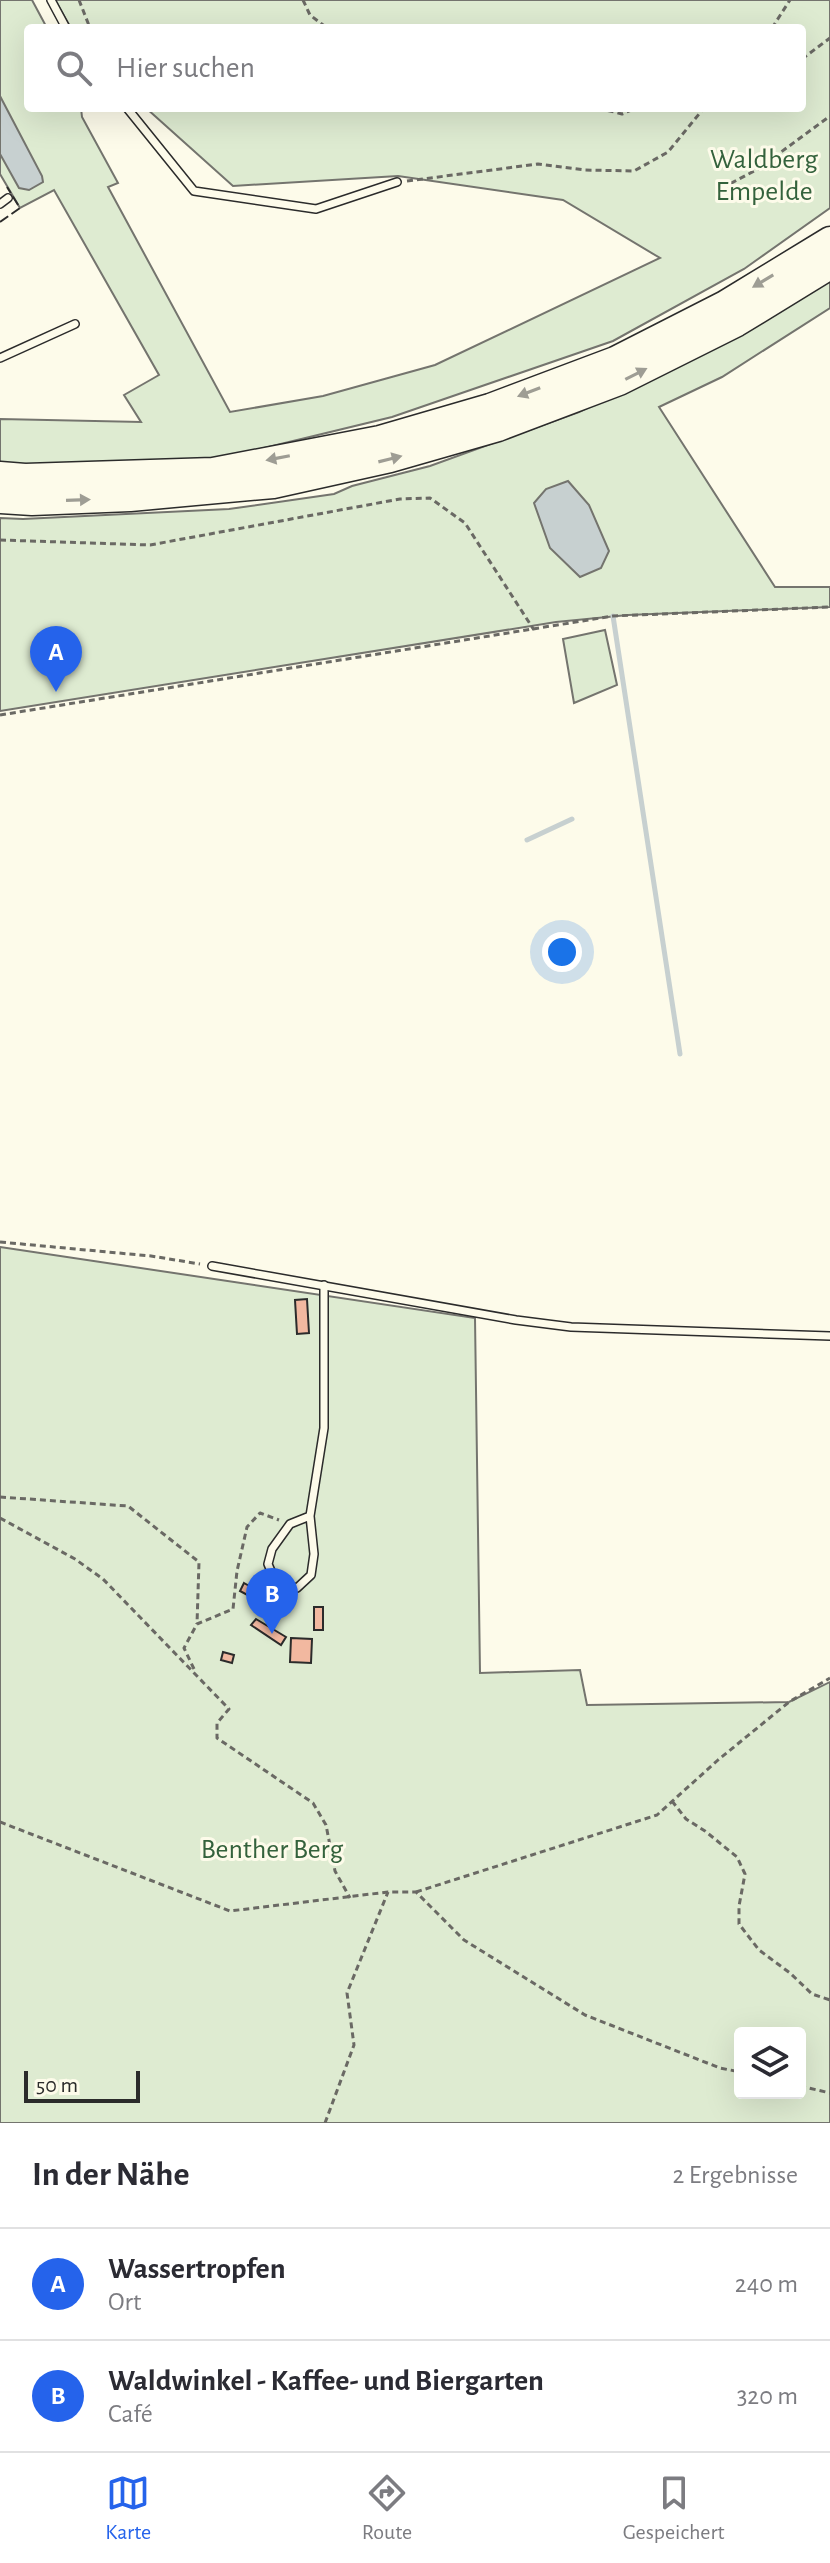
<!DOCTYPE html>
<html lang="de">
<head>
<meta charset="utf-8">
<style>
  body { margin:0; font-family:"Alegreya Sans",sans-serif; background:#f2f2f3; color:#2b2b33 }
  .controls { position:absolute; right:24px; bottom:24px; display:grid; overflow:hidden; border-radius:8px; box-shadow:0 8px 32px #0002 }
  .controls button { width:72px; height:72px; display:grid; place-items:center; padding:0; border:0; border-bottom:2px solid #e1e1e2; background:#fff; color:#2b2b33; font:40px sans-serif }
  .scale { position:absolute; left:24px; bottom:20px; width:116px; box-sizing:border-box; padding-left:8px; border:4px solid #2b2b2b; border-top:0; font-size:22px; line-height:28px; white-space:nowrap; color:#2b2b2b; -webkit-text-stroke:6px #fdfbea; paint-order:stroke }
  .you { position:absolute; left:562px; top:952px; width:28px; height:28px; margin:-20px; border:6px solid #fff; border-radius:50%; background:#1a73e8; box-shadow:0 0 0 12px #1a73e833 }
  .badge { display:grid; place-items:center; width:52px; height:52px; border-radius:50%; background:#2563eb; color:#fff; font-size:26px; font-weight:700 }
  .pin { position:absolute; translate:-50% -66px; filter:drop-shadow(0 2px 4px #0008) }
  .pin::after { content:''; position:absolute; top:42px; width:28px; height:24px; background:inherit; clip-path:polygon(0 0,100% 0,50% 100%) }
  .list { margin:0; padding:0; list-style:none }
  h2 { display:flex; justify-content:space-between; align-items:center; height:104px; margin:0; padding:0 32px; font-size:34px }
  h2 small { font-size:26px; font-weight:400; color:#7c7c81 }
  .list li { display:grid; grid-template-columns:52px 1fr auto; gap:24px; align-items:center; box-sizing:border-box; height:112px; padding:0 32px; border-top:2px solid #e1e1e2 }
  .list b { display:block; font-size:30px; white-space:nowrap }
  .list p { margin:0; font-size:26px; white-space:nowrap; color:#7c7c81 }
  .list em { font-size:26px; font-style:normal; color:#7c7c81 }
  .icon { flex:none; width:44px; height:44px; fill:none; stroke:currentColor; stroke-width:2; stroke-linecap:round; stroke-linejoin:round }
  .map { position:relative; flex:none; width:830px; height:2123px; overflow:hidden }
  .search { position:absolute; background:#fff; box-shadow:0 8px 32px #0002; left:24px; right:24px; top:24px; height:88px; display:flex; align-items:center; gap:20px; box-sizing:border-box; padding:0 28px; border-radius:8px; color:#7c7c81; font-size:30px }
  .sheet { height:328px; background:#fff }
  nav { display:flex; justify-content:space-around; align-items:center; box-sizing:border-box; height:112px; border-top:2px solid #e1e1e2; background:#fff; font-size:22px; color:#7c7c81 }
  nav a { display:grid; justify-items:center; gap:4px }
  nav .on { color:#2563eb }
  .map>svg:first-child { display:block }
</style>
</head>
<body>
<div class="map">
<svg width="830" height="2123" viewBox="0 0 830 2123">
  <rect width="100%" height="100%" fill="#fdfbea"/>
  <g fill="#deebd1" stroke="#74746e" stroke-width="2" fill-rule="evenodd">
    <polygon points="0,0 32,0 47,28 28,28 28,108 81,108 82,117 118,183 108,187 230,412 323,396 435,365 660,258 563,200 398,176 233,186 146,108 802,108 802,28 71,28 55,0 830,0 830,208 744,269 613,341 392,417 256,450 213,471 0,475 0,419 141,422 124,395 159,375 54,190 20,208 0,174"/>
    <polygon points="830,279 830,308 722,377 659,407 775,587 830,587 830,607 628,615 556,622 0,711 0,518 23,519 229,509 334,494 352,486 430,466 579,412 736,336"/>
    <polygon points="605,630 617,685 574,703 563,639"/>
    <path d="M 0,1247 L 475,1318 L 480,1673 L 580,1670 L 587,1705 L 789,1702 L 830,1682 L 830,2123 L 0,2123 ZM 740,2033 L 800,2033 L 800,2093 L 740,2093 Z"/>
  </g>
  <g fill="#c7d0d0" stroke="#74746e" stroke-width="2">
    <polygon points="0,96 42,176 43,182 29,190 19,188 0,154"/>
    <polygon points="568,481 589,505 609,551 601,568 580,577 550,548 534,503 546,489"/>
  </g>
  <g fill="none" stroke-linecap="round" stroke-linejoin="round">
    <g stroke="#c7d0d0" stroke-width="5">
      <polyline points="613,616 680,1054"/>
      <polyline points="527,840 572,819"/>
    </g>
  </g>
  <g fill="#f2b8a0" stroke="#2b2b2b" stroke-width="2">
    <polygon points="307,1299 309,1333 297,1334 295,1300"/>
    <polygon points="244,1583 256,1590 251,1597 240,1591"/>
    <rect x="314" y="1607" width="9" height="23"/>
    <polygon points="256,1619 286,1637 281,1645 251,1625"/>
    <polygon points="291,1638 312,1639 311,1663 290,1662"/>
    <polygon points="223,1652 234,1655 232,1663 221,1660"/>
  </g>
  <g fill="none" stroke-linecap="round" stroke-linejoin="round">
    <defs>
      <g id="lane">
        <polyline points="51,0 66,28"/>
        <polyline points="127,108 194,191 316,209 397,182"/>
        <polyline points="0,204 8,198"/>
        <polyline points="0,358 75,324"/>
        <polyline points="212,1266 516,1320 571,1327 830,1336"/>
        <polyline points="310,1516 314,1554 311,1575 297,1588 276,1583 268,1564 272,1549 290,1524 310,1516 324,1428 324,1285"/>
      </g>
      <g id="highway">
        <polyline points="0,475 25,477 213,471 380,439 490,407 615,360 725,304 830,240"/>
        <polyline points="0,500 32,502 130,498 273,485 390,459 498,428 619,382 737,323 830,266"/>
      </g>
    </defs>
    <use href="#lane" stroke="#2b2b2b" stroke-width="10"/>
    <use href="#highway" stroke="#2b2b2b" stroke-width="29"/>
    <g stroke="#6a6964" stroke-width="3" stroke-dasharray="6 4" stroke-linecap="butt">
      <polyline points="79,0 90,28"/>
      <polyline points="303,0 310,15 327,28"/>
      <polyline points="772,28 790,0"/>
      <polyline points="802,59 830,38"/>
      <polyline points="598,108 622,114 636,108"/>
      <polyline points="407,181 538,164 585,170 634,171 668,152 704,108"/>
      <polyline points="722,188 758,169 830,116"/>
      <polyline points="0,540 150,545 400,499 430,498 465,523 534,630"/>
      <polyline points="0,715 613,616 830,607"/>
      <polyline points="0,1242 151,1256 200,1264"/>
      <polyline points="0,1497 128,1506 199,1562 197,1624"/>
      <polyline points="0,1518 75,1559 103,1579 229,1709 217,1723 217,1738 313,1803 326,1825 335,1871 350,1898"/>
      <polyline points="272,1628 281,1596"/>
      <polyline points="194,1669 184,1648 197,1624 233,1609 237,1571 247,1527 260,1513 279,1520"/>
      <polyline points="672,1801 686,1819 705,1831 737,1857 745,1874 739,1906 739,1924 759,1950 790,1973 812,1994 830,2000"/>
      <polyline points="0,1822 230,1911 388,1892 416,1892 464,1940 585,2015 720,2068 740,2072"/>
      <polyline points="416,1892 657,1815 718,1760 789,1702 830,1678"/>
      <polyline points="800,2086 830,2093"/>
      <polyline points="325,2123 354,2045 347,1993 388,1892"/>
    </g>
    <use href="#lane" stroke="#fdfbea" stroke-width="7"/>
    <use href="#highway" stroke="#fdfbea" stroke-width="26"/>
    <polyline stroke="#2b2b2b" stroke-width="2" stroke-dasharray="10 4" stroke-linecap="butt" points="0,222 20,208 7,187"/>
  </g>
  <defs><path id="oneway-solid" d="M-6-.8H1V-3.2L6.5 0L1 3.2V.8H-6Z" transform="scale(2)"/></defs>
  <g fill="#9e9d94">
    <use href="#oneway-solid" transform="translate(763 281) rotate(149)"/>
    <use href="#oneway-solid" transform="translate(636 374) rotate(-27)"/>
    <use href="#oneway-solid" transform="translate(529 392) rotate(159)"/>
    <use href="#oneway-solid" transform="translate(278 458) rotate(169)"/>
    <use href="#oneway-solid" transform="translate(390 459) rotate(-14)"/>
    <use href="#oneway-solid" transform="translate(78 500) rotate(-2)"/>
  </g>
  <g text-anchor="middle" stroke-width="6" stroke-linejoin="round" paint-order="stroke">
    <g font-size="28" fill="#34623c" stroke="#fdfbea">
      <text x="764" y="168">Waldberg<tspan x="764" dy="32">Empelde</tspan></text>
      <text x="272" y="1858">Benther Berg</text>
    </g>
  </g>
</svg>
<div class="controls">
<button><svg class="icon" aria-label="layers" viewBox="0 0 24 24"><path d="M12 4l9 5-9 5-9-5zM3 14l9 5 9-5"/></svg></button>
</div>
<div class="scale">50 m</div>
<div class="you"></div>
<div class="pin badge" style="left:56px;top:692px">A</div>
<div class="pin badge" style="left:272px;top:1634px">B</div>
<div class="search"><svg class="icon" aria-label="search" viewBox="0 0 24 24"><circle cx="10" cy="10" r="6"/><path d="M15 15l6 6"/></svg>Hier suchen</div>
</div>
<section class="sheet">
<h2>In der Nähe<small>2 Ergebnisse</small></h2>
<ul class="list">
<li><span class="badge">A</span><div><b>Wassertropfen</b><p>Ort</p></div><em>240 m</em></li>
<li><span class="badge">B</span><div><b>Waldwinkel - Kaffee- und Biergarten</b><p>Café</p></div><em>320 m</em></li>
</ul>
</section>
<nav>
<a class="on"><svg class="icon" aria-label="map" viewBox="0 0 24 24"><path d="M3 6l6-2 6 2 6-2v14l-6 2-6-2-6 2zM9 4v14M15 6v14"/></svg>Karte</a>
<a><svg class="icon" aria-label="directions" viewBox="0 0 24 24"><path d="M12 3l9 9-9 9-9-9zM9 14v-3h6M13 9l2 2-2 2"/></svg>Route</a>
<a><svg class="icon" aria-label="saved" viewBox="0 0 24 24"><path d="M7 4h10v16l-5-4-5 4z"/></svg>Gespeichert</a>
</nav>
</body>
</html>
